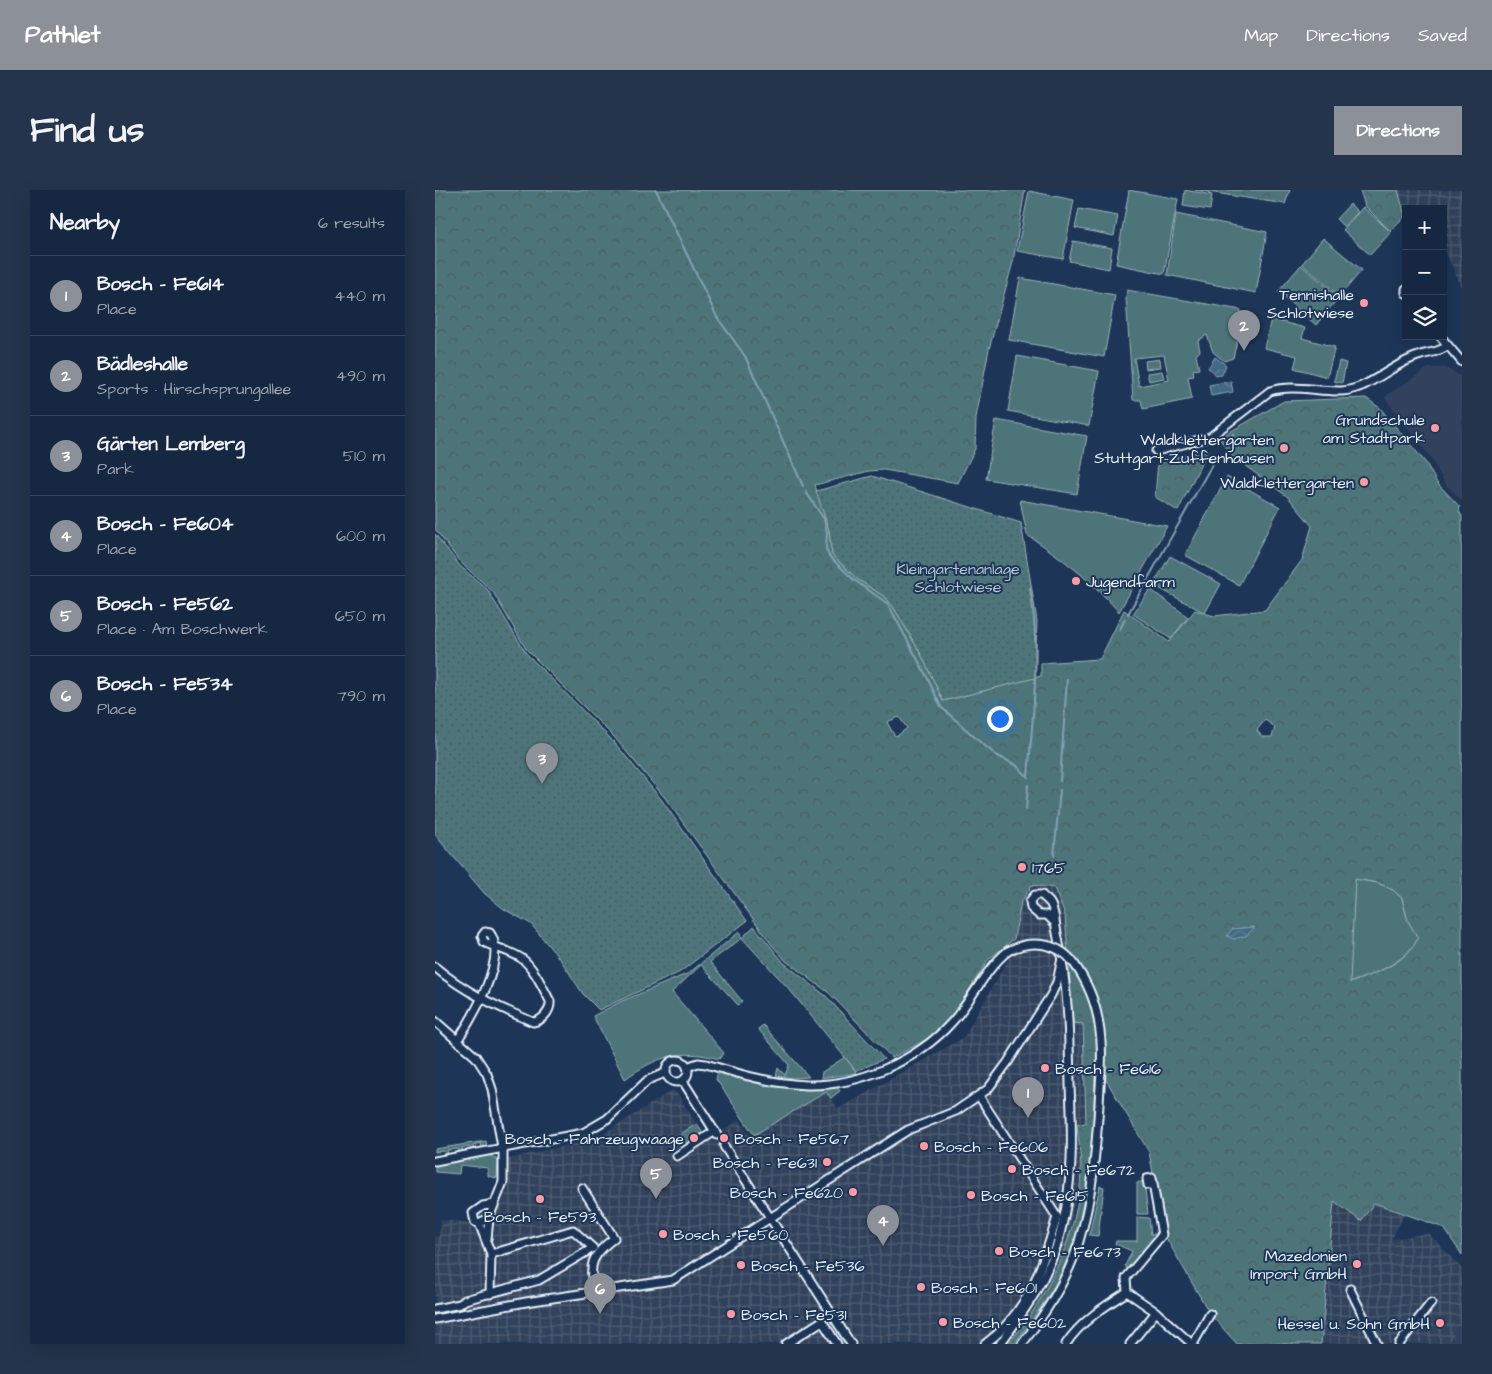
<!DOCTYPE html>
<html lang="en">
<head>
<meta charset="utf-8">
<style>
  body { margin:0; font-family:"Architects Daughter",sans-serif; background:#23344c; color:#f1f3f6 }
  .controls { position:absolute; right:15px; top:15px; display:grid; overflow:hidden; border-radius:0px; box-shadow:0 5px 20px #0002 }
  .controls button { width:45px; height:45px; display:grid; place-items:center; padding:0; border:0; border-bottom:1px solid #35445a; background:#162841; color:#f1f3f6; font:25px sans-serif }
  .you { position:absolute; left:564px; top:528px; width:18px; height:18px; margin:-12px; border:4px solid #fff; border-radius:50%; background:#1a73e8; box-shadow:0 0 0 8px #1a73e833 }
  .badge { display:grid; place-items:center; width:32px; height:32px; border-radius:50%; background:#8c9099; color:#fff; font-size:16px; font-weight:700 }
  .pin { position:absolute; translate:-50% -41px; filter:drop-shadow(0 1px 2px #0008) }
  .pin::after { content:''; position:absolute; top:26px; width:18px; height:15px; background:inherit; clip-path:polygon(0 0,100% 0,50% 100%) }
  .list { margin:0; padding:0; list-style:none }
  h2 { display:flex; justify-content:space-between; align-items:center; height:65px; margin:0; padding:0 20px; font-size:21px }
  h2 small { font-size:16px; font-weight:400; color:#9ea6b1 }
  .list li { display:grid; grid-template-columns:32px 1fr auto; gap:15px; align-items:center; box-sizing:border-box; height:80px; padding:0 20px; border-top:1px solid #35445a }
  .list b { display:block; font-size:19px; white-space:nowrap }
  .list p { margin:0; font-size:16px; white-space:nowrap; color:#9ea6b1 }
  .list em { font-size:16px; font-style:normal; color:#9ea6b1 }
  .icon { flex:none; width:28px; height:28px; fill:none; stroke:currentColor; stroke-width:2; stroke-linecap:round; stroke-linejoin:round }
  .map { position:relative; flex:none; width:1027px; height:1154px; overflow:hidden; border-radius:0px }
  header { display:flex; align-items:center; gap:30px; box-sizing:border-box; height:70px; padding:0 25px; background:#8c9099; color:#fff }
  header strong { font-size:24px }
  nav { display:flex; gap:28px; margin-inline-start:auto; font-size:18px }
  .intro { display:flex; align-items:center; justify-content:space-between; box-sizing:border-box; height:120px; padding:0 30px }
  h1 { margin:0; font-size:35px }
  .button { padding:12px 22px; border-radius:0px; background:#8c9099; color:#fff; font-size:18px; font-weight:700 }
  main { display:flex; gap:30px; padding:0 30px }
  aside { flex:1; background:#162841; border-radius:0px; box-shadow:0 5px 20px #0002 }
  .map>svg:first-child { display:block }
</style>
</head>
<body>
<header>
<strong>Pathlet</strong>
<nav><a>Map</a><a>Directions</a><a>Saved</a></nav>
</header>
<div class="intro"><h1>Find us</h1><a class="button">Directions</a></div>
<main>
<aside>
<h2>Nearby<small>6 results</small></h2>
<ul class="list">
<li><span class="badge">1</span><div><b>Bosch - Fe614</b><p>Place</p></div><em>440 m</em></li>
<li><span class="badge">2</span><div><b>Bädleshalle</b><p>Sports · Hirschsprungallee</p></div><em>490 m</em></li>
<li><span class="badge">3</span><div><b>Gärten Lemberg</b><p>Park</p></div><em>510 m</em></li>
<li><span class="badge">4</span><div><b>Bosch - Fe604</b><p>Place</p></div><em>600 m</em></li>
<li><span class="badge">5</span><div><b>Bosch - Fe562</b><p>Place · Am Boschwerk</p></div><em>650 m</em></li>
<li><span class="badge">6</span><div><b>Bosch - Fe534</b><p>Place</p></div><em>790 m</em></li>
</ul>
</aside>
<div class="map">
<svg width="1027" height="1154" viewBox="0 0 1027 1154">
  <defs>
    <pattern id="industrial-grid" width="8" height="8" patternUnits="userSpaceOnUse" patternTransform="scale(1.25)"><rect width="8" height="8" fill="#30425c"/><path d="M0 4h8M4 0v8" fill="none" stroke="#4e5e74"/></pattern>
    <pattern id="forest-crowns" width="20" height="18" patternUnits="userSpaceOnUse" patternTransform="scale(1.25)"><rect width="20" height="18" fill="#4e7579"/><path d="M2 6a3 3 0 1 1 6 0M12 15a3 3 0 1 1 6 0" fill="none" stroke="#4a5e62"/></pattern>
    <pattern id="garden-dots" width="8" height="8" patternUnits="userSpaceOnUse" patternTransform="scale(1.25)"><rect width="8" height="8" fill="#4e7579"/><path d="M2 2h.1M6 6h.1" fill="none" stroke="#4a5e62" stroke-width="1.8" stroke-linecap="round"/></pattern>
    <pattern id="water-waves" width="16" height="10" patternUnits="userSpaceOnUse" patternTransform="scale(1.25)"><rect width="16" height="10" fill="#3f6b84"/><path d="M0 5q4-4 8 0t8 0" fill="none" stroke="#5b8196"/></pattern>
  </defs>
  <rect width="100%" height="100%" fill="#1d3557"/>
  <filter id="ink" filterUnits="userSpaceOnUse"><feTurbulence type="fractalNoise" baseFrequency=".02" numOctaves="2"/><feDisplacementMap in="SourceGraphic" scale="10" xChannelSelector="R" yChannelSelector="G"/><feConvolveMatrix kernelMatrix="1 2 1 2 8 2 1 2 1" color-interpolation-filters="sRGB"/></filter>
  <g filter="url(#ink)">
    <g fill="#30425c">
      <polygon points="993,178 1011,178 1027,187 1027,311 1010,294 996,268 949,207"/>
      <polygon points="1027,1134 1027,1154 1012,1154"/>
    </g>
    <g fill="url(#industrial-grid)">
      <polygon points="963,0 1027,0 1027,99 1008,55 1008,19 971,19 970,26"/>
      <polygon points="598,695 619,698 630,724 638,832 648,833 651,933 641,934 646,980 632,1053 609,1104 573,1154 0,1154 0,1046 4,1046 6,1030 55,1034 72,995 73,969 160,949 238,900 242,903 272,951 304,930 315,946 343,922 392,899 403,919 529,847 576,764 586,712"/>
      <polygon points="898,1011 938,1013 969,1025 957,1049 994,1043 1027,1079 1027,1134 1012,1154 886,1154"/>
    </g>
    <g fill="#4e7579" stroke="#9bb3b8" fill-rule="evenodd">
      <polygon points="694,0 743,9 729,84 681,74"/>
      <polygon points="750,0 777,5 775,20 748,16"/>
      <polygon points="594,1 639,10 628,69 582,61"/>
      <polygon points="915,14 923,22 909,37 901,29"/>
      <polygon points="928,17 956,42 935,65 908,40"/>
      <polygon points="644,19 683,26 679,46 640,38"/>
      <polygon points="741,24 832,42 821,103 732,85"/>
      <polygon points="888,48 927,80 905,106 867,74"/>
      <polygon points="638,51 677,58 674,79 634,71"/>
      <polygon points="866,75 904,107 881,135 843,102"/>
      <polygon points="585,88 680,105 669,167 574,150"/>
      <path d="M 692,100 L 806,120 L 804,129 L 807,130 L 798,168 L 789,171 L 778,162 L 772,145 L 763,151 L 765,161 L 761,165 L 764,179 L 758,180 L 759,186 L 753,187 L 757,209 L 708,219 L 706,210 L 698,210 L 691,108 ZM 729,165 L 734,190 L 704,196 L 699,168 Z"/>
      <polygon points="836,129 870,138 867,148 900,157 892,187 859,178 862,166 829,158"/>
      <polygon points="582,166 664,181 654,236 573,221"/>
      <polygon points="725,169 726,177 711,179 710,171"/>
      <polygon points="904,171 911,173 907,193 899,191"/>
      <polygon points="727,181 729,188 714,191 712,183"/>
      <polygon points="561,230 652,246 642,304 551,289"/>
      <polygon points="792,287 845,317 804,395 750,365"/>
      <path d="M 585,310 L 732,336 L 684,422 C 658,392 625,366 592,345 Z"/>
      <polygon points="735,366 786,394 770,423 718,395"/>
      <polygon points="715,399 753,427 736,449 698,424"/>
      <path d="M 920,689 L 943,693 L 958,700 L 967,708 L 973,731 L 983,748 C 970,774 939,783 914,793 Z"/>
      <path d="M 304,742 L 307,748 L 275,772 L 307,811 L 303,815 L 266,775 L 237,802 L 289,863 L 284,869 C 246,858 221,867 190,889 L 158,826 L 187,811 L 254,783 Z"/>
      <polygon points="328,835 374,887 358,888 341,886 343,878 350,885 354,875 323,839"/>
      <polygon points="410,867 422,883 386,888 387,882"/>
      <polygon points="283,881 336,897 403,898 405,901 396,908 391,902 319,945 281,889"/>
      <polygon points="262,934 268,944 263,947 260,944 255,948 257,951 250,953 245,947 247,943"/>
      <polygon points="51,951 52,958 47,959 46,953 38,956 39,960 37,961 34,957 27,958 28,962 25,963 23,959 12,960 13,965 10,965 9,961 0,962 0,959"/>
      <polygon points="53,964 63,970 62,988 53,986 53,978 25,975 24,984 0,982 0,974"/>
      <polygon points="709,991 713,1024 702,1024 702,993"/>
      <polygon points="665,996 669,997 663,1046 654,1045"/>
      <polygon points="702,1027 714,1028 716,1044 722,1044 723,1047 694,1081 690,1076 697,1061 680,1054 681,1051 702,1051"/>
    </g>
    <g fill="url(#forest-crowns)" stroke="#9bb3b8" fill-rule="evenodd">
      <path d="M 0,0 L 590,0 L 578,72 L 554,159 L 541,228 L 540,259 L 523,293 L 449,280 L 434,281 L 380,295 L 394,340 L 397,365 L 422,389 L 450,407 L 459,418 L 486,464 L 508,511 L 606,486 L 606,473 L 665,469 L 689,420 L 734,452 L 760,420 L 779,426 L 830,420 L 867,370 L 877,336 L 853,307 L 798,267 L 784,248 L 849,211 L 931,208 L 945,218 L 991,273 L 1002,293 L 1025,317 L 1024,321 L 1027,326 L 1027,1065 L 1009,1038 L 939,1013 L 926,1031 L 899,1011 L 886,1154 L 802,1154 L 775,1124 L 730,1046 L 714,962 L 664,878 L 660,879 C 658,947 657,1020 626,1083 C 614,1108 596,1131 580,1153 L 573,1154 C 612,1110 645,1040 646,980 C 646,965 643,949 642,934 L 651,933 L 648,834 L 638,833 L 630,724 L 619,698 L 597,695 L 586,712 L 579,749 L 553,770 L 515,830 L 496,847 L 457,868 L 394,803 L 351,771 L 337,755 L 230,608 L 180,548 L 91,459 L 58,402 L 24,371 L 0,339 ZM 464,527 L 472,538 L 462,546 L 459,545 L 452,532 ZM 830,530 L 840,537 L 837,547 L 827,547 L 822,540 ZM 920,689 L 943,693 L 958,700 L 967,708 L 973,731 L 983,748 C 971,774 940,783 915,793 ZM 819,737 L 798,749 L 797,739 Z"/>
      <polygon points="760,0 855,0 850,14"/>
      <polygon points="925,0 963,0 970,26 955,41 930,16"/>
      <polygon points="773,260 743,321 720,307 723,271"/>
    </g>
    <g fill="url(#garden-dots)" stroke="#9bb3b8">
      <polygon points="437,286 586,333 602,431 600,488 508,511 486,464 459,418 450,407 422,389 397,365 394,340 381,301"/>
      <polygon points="0,344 25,376 52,399 91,463 179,552 226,609 312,731 245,782 164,820 148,804 127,772 96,734 69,719 50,704 0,645"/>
      <polygon points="319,736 349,773 391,806 449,869 421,881 354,799 307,748"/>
    </g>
    <g fill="url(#water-waves)" stroke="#83a1b2">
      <polygon points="780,167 791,175 787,185 780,186 779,182 773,178"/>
      <polygon points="796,191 798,202 776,206 774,195"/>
      <polygon points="820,737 811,746 798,749 792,746 797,739"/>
    </g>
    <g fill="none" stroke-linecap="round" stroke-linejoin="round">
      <g stroke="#83a1b2" stroke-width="2">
        <polyline points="221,0 282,127 310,166 368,296"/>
        <polyline points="791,252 799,243"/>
        <polyline points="371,302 389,329 392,343 391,359 394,366 419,390 453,414 492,487 506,517 544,551 561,565 581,575 593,587"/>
        <polyline points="693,424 783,264"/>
        <polyline points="684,441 690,429"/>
        <path d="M 593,587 C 598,524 606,461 595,398"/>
        <polyline points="625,591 632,489"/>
        <polyline points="591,620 593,595"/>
        <polyline points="619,666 625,600"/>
      </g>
      <defs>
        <g id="street">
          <polyline points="971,99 971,103"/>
          <polyline points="1005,146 1027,172"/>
          <path d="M 721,261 L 775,247 L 835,201 C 859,194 883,202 907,201 C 935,199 957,174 983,166 C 994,162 1003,163 1012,156"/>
          <path d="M 0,777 C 29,802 63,817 98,832 C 107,831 116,821 115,811 C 108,798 98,776 86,768 C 75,761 61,758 49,752 L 47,746 L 50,742 L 55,743 C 73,768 37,829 22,851"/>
          <polyline points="0,831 41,867 52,884 57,899 68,963 68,992 54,1028 44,1033 40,1032 38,1023 48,1016 59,1014"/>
          <circle cx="242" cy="881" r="11"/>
          <path d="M 252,877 L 263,873 L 271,874 C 304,884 338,894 372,895 C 424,896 482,871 517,832 C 538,809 549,780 573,761"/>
          <polyline points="248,891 282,945"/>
          <path d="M 544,906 L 622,1027 C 608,1075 593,1123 550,1154"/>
          <polyline points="289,956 416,1154"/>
          <polyline points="242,966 280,941"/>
          <polyline points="0,971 148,943 172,929 213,890 230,883"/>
          <path d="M 147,998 L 179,1048 C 157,1065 153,1074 159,1101"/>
          <polyline points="44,1033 56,1064 55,1104"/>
          <polyline points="52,1049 54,1028"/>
          <polyline points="915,1099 942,1154"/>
          <polyline points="692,1102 721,1122 757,1154"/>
          <polyline points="0,1119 25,1114 30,1110 104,1090 158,1058 138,1040 56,1064"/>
          <polyline points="0,1129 91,1112 238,1090 473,940 521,921 553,899 573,872 616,805 622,792 627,768"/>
          <polyline points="351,1154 387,1131 402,1154"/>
          <path d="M 565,1154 C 590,1120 610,1093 623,1052 C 629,1030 633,1008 635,985 C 638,954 636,924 635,894 C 634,840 633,796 622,743 C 620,734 620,720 615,713 C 613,710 609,708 607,705 L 600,705 L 595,711 L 596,718 L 604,725 L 612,725 L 620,733"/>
          <path d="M 587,1154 C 607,1128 626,1100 638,1069 C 657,1019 660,968 664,915 C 665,889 669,862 664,835 C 661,813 652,791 638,772"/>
          <path d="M 631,1154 C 645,1132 670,1116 692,1102 L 691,1088 L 727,1045 L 717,988 L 712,989 L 713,995 L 718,995"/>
          <polyline points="695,1154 721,1122"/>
          <polyline points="758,1154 775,1124"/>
          <polyline points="964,1154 996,1113"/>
        </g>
      </defs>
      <use href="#street" stroke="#e8f1f8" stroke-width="11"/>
      <use href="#street" stroke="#1d3557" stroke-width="7"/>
      <defs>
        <path id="street-bridge" d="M 573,761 C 595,749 622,752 638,772"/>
      </defs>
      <use href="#street-bridge" stroke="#e8f1f8" stroke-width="11" stroke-linecap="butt"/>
      <use href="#street-bridge" stroke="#1d3557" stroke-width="7"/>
    </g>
  </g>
  <g fill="#ff9aa2" stroke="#1d3557" stroke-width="2">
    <circle cx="929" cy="113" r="5"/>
    <circle cx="1000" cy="238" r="5"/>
    <circle cx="849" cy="258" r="5"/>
    <circle cx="929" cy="292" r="5"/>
    <circle cx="641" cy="391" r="5"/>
    <circle cx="587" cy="677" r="5"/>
    <circle cx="610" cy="878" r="5"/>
    <circle cx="259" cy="948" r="5"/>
    <circle cx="289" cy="948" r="5"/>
    <circle cx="489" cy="956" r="5"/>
    <circle cx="392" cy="972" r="5"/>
    <circle cx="577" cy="979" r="5"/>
    <circle cx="418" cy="1002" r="5"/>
    <circle cx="536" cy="1005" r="5"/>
    <circle cx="105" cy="1009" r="5"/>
    <circle cx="228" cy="1044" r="5"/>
    <circle cx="564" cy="1061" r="5"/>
    <circle cx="922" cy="1074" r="5"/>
    <circle cx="306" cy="1075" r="5"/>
    <circle cx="486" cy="1097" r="5"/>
    <circle cx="296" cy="1124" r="5"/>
    <circle cx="508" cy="1132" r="5"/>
    <circle cx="1005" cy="1133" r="5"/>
  </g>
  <g text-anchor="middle" stroke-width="4" stroke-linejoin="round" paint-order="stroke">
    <g font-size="16" fill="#e8f1f8" stroke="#1d3557" text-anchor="start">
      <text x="919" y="110" text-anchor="end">Tennishalle<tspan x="919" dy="18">Schlotwiese</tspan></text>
      <text x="990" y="235" text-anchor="end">Grundschule<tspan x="990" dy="18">am Stadtpark</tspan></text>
      <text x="839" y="255" text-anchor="end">Waldklettergarten<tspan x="839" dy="18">Stuttgart-Zuffenhausen</tspan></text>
      <text x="919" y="298" text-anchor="end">Waldklettergarten</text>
      <text x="651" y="397">Jugendfarm</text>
      <text x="597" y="683">1765</text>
      <text x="620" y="884">Bosch - Fe616</text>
      <text x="249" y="954" text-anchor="end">Bosch - Fahrzeugwaage</text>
      <text x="299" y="954">Bosch - Fe567</text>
      <text x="499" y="962">Bosch - Fe606</text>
      <text x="382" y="978" text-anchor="end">Bosch - Fe631</text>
      <text x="587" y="985">Bosch - Fe672</text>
      <text x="408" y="1008" text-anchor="end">Bosch - Fe620</text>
      <text x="546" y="1011">Bosch - Fe615</text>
      <text x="105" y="1032" text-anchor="middle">Bosch - Fe593</text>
      <text x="238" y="1050">Bosch - Fe560</text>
      <text x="574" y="1067">Bosch - Fe673</text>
      <text x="912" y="1071" text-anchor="end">Mazedonien<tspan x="912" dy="18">Import GmbH</tspan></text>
      <text x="316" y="1081">Bosch - Fe536</text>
      <text x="496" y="1103">Bosch - Fe601</text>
      <text x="306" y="1130">Bosch - Fe531</text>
      <text x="518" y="1138">Bosch - Fe602</text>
      <text x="995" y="1139" text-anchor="end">Hessel u. Sohn GmbH</text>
    </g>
    <g font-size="16" fill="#b2c6cc" stroke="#1d3557">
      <text x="523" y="384">Kleingartenanlage<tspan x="523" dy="18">Schlotwiese</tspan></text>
    </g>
  </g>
</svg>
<div class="controls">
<button>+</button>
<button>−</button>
<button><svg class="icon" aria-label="layers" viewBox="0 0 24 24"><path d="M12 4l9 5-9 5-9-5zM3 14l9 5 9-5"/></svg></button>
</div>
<div class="you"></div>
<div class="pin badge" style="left:593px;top:928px">1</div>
<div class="pin badge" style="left:809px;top:161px">2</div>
<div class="pin badge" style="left:107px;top:594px">3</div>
<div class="pin badge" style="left:448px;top:1056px">4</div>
<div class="pin badge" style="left:221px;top:1009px">5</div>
<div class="pin badge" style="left:165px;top:1124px">6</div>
</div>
</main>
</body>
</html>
